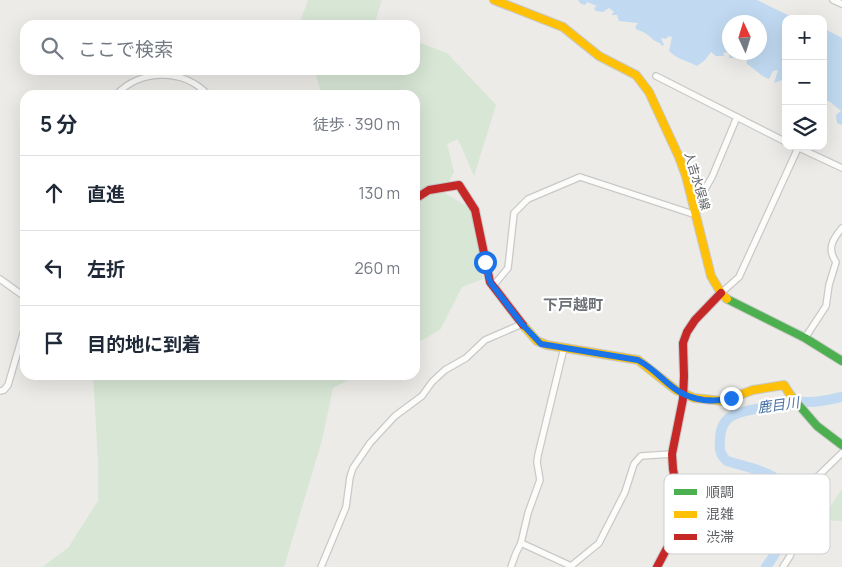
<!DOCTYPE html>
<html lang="ja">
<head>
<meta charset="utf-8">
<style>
  body { margin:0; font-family:Manrope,"Noto Sans JP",sans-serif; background:#f6f6f7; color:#1f2937 }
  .controls { position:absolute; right:15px; top:15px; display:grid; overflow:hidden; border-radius:10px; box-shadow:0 5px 20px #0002 }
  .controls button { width:45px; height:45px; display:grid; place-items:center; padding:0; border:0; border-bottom:1px solid #e0e1e3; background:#fff; color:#1f2937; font:25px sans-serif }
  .compass { position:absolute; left:722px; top:15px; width:45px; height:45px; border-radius:50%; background:#fff; box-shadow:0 5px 20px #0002; rotate:356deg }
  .stop { position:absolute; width:15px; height:15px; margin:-11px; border:4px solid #1a73e8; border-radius:50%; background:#fff }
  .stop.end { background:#1a73e8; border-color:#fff; box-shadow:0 1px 5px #0008 }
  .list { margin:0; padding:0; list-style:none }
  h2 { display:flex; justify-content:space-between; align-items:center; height:65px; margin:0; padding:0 20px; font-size:21px }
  h2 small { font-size:16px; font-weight:400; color:#747a83 }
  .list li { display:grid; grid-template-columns:32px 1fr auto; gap:15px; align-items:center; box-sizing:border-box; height:75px; padding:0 20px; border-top:1px solid #e0e1e3 }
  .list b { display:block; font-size:19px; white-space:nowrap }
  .list em { font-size:16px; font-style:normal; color:#747a83 }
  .icon { flex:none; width:28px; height:28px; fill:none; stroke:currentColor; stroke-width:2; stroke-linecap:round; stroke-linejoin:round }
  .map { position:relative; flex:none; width:842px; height:567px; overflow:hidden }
  .search { position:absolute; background:#fff; box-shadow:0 5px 20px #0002; left:20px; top:20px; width:400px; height:55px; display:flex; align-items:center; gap:12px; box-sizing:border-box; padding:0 18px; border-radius:15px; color:#747a83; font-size:19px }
  .panel { position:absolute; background:#fff; box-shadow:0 5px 20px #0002; left:20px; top:90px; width:400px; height:290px; border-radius:15px }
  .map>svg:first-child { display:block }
</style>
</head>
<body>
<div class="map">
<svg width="842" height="567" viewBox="0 0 842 567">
  <rect width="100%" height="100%" fill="#ecebe7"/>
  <g fill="#d7e6d5">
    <polygon points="308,0 382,0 374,25 302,25 301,19"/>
    <polygon points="415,41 447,53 496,105 474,176 458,139 447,144 454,172 443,192 473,210 483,279 462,287 440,330 415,344 415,95 322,95 314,70 415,70"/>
    <polygon points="93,375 358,375 333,388 322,440 284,567 42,567 68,548 98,501 98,461"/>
    <polygon points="842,489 842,521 821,520"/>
  </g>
  <g fill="#c1daf1" fill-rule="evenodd">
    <path d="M 578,0 L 757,0 L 796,19 L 786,19 L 786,83 L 782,80 L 774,83 L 778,70 L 773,71 L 769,79 C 760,76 755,69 747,64 L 746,54 L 741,55 L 740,58 L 729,58 L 729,52 L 723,53 L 724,56 L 716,56 L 711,52 L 705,60 L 697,66 C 686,60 678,60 669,51 L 672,37 L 669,36 L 666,39 L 661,38 L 664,45 L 662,46 L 660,43 C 650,40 650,33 637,30 L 635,27 L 638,23 L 619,21 L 617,15 L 611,15 L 614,12 L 609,8 L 603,12 L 596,11 L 594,8 L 597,6 L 587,2 L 585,5 L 581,4 ZM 730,22 L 760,22 L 760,52 L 730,52 Z"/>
    <polygon points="823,28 842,38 842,125 837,123 836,115 841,111 829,101 823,102"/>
  </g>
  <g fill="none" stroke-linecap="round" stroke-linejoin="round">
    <path stroke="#c1daf1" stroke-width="10" d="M 766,567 C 771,560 777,552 780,544 C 787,527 791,490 775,478 C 762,469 742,466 727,461 C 720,455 719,449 720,440 C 720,411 744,412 765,407 C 773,405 779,402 788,401 C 795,401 803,402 811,402 C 821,402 832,399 842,397"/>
    <defs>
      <g id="street">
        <polyline points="833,0 842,4"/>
        <polyline points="656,76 786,142"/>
        <path d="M 116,95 C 140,69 184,68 208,95"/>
        <polyline points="795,146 842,168"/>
        <polyline points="694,208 712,177 737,117"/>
        <polyline points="0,279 25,297"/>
        <polyline points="493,286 508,268 514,213 528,199 580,177 696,215"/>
        <polyline points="721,293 739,277 798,148"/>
        <path d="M 805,338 L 826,306 L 829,285 L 836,262 C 827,249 832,240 842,228"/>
        <polyline points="0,391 4,390 8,385 25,327"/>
        <polyline points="521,543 571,566 599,543 625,492 634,464 641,456 672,454"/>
        <polyline points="321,567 346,507 350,477 353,468 370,443 395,416 422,396 432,382 445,370 466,358 485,340 522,324"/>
        <polyline points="511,567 516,553 521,543 528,513 540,480 537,462 538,455 564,348"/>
        <polyline points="783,567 790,556 800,535 805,504 813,481 842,453"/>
      </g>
      <g id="fast">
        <polyline points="727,299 805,338 842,361"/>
        <polyline points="791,396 817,426 842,445"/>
      </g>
      <g id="slow">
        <polyline points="494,0 563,27 599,56 636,75 649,92 679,157 686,176 711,276 721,293 727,299"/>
        <polyline points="523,325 537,341 547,345 638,360 676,390 694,398 723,401 753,390 784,385 791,396"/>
      </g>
      <g id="jam">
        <polyline points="415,199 429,190 459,185 475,210 490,282 523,325"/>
        <polyline points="657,567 675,533 679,519 680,506 673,469 672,454 683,399 684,376 683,343 687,332 695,320 721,293"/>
      </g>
    </defs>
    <use href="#street" stroke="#c9c9c9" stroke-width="8"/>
    <use href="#fast" stroke="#c9c9c8" stroke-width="10"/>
    <use href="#slow" stroke="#c9c9c8" stroke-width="10"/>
    <use href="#jam" stroke="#c9c9c8" stroke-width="10"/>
    <use href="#street" stroke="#fcfcfb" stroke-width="5.5"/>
    <use href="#fast" stroke="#4caf50" stroke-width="8"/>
    <use href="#slow" stroke="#ffc107" stroke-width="8"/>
    <use href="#jam" stroke="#c62828" stroke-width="8"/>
  </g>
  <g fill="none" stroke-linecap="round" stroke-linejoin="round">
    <path stroke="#1a73e8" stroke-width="6" d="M 485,262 L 490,282 L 522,324 L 541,344 L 638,360 C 665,375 670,395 704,400 C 714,401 722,401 731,398"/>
  </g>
  <g text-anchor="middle" stroke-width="4.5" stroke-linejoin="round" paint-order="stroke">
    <g font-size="12" fill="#5d6064" stroke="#fff">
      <text transform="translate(697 181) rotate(73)" y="4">人吉水俣線</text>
    </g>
    <g font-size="14" font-style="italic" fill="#4c74a6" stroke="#fff">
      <text transform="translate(778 405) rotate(-8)" y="5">鹿目川</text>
    </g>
    <g font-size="15" font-weight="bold" fill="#6e7276" stroke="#fff">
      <text x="573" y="310">下戸越町</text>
    </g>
  </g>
  <rect x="664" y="474" width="166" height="80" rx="8" fill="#fff" stroke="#cecfd0" stroke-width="1"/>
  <rect x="674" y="489" width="23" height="6" fill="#4caf50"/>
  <rect x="674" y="511" width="23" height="7" fill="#ffc107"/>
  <rect x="674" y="534" width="23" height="6" fill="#c62828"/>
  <g font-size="14" fill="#5d6064">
    <text x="706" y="497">順調</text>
    <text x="706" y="519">混雑</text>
    <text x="706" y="542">渋滞</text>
  </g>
</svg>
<div class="controls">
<button>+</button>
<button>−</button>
<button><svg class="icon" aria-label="layers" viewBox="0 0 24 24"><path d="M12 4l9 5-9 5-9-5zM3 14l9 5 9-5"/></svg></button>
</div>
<svg class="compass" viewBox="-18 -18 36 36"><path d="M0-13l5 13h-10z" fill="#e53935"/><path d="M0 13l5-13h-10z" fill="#747a83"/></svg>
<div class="stop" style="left:485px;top:262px"></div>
<div class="stop end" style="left:731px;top:398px"></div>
<div class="search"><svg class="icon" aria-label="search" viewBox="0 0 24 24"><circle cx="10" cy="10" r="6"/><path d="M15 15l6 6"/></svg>ここで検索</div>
<section class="panel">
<h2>5 分<small>徒歩 · 390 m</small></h2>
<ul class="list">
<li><svg class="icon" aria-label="ahead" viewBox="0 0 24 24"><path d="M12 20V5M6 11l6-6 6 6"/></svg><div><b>直進</b></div><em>130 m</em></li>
<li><svg class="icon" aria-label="left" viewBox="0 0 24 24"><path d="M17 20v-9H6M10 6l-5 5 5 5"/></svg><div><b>左折</b></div><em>260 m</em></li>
<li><svg class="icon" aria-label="arrive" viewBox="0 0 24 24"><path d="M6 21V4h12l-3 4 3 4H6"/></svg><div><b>目的地に到着</b></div></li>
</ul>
</section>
</div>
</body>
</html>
